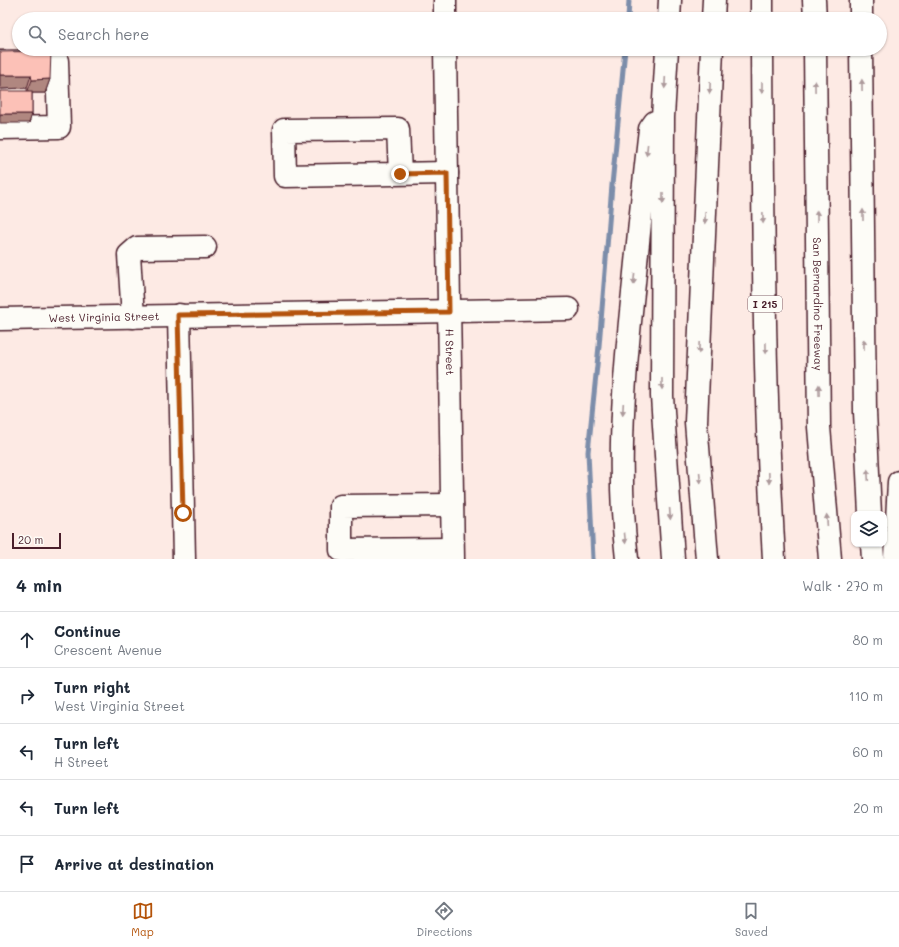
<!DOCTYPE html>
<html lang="en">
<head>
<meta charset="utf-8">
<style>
  body { margin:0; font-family:Mali,sans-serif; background:#f2f2f3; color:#1f2937 }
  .controls { position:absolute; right:12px; bottom:12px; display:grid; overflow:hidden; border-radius:8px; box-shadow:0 1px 3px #0004 }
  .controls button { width:36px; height:36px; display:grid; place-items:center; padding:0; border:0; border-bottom:1px solid #e0e1e3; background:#fff; color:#1f2937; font:20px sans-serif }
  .scale { position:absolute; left:12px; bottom:10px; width:49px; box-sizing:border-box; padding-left:4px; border:2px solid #4a1f2b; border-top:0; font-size:11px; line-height:14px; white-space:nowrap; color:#4a1f2b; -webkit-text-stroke:3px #fdfcf7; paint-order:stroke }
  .stop { position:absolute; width:12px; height:12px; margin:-9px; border:3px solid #b45309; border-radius:50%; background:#fff }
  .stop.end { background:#b45309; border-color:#fff; box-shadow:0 1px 4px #0008 }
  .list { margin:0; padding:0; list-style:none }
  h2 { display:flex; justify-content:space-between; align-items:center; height:52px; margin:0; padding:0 16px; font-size:17px }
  h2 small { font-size:13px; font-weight:400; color:#747a83 }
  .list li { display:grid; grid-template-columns:26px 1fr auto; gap:12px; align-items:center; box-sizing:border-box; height:56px; padding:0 16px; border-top:1px solid #e0e1e3 }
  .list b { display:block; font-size:15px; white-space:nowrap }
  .list p { margin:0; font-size:13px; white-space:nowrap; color:#747a83 }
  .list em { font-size:13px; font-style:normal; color:#747a83 }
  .icon { flex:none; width:22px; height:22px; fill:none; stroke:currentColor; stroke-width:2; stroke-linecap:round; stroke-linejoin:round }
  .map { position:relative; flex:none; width:899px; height:559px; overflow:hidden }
  .search { position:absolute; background:#fff; box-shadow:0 1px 3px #0004; left:12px; right:12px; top:12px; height:44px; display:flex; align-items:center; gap:10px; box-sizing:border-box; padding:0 14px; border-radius:22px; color:#747a83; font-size:15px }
  .sheet { height:332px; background:#fff }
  nav { display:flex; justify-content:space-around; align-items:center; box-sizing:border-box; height:56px; border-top:1px solid #e0e1e3; background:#fff; font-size:11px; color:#747a83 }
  nav a { display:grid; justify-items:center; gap:2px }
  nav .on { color:#b45309 }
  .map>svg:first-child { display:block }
</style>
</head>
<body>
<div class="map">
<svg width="899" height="559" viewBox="0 0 899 559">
  <rect width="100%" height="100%" fill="#fdeae4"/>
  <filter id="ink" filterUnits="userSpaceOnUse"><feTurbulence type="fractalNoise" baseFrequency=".025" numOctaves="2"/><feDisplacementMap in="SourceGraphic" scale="8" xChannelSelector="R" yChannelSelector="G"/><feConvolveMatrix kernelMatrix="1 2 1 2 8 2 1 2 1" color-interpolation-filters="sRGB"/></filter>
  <g filter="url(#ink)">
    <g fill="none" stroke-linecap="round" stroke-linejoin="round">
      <g stroke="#7c8daa" stroke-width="5">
        <polyline points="628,19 629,0"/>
        <polyline points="593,559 588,452 599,346 612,185 625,49"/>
      </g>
      <defs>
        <g id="minor">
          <polyline points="445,0 445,19"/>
          <path id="s1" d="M 445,49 L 453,559"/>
          <polyline points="0,62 57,61 59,127 0,128"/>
          <polyline points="400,174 398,129 284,130 285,176 447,173"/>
          <polyline points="179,315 184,559"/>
          <polyline points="133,317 129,255 137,248 205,247"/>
          <path id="s2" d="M 0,319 L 568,309"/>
          <polyline points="452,505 341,506 341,550 452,549"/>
        </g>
        <g id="highway">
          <polyline points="762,0 762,19"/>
          <polyline points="814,0 815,19"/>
          <polyline points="861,0 861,19"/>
          <polyline points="669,19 670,0"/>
          <polyline points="713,19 714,0"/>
          <polyline points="667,49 663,117 662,396 673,559"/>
          <path d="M 762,49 C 763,219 764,389 774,559"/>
          <path id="s3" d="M 815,49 L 819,427 L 830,559"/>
          <polyline points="861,49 865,412 870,514"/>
          <polyline points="872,544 873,559"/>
          <path d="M 627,559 C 616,468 624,375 634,283 C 639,232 644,181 650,129 L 655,122"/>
          <polyline points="707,559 696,422 712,49"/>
          <polyline points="895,559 899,482"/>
        </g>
      </defs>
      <use href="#minor" stroke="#4a1f2b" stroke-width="25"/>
      <use href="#highway" stroke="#4a1f2b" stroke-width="25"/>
      <use href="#minor" stroke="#fdfcf7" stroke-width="22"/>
      <use href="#highway" stroke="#fdfcf7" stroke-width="22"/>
    </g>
    <polygon fill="#d9a69d" stroke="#4a1f2b" points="0,52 50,79 45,93 32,93 32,114 29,123 27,88 0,89"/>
    <g fill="#b08780" stroke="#4a1f2b">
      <polygon points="0,75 31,75 27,88 0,89"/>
      <polygon points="50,79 45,93 27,93 32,80"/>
      <polygon points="0,114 32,114 29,123 0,123"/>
    </g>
    <g fill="#fcc1b7" stroke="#4a1f2b">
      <polygon points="51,51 50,79 32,80 31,75 0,75 0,52"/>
      <rect x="0" y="91" width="32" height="23"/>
    </g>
    <defs><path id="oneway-solid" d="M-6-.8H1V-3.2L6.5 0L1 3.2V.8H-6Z"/></defs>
    <g fill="#ac999b">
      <use href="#oneway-solid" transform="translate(665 83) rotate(93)"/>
      <use href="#oneway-solid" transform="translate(862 85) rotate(-91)"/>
      <use href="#oneway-solid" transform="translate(815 86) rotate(-91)"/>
      <use href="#oneway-solid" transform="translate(710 88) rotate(92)"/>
      <use href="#oneway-solid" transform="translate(762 88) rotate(90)"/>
      <use href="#oneway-solid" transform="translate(647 150) rotate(96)"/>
      <use href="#oneway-solid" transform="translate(663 198) rotate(90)"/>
      <use href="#oneway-solid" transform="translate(863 215) rotate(-90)"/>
      <use href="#oneway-solid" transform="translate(817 216) rotate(-91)"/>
      <use href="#oneway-solid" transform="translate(705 218) rotate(92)"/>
      <use href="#oneway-solid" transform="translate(763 218) rotate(89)"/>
      <use href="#oneway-solid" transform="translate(634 279) rotate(96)"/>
      <use href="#oneway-solid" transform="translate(864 345) rotate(-90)"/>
      <use href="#oneway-solid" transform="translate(699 348) rotate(92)"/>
      <use href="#oneway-solid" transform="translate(766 348) rotate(89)"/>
      <use href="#oneway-solid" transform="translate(662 384) rotate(90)"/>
      <use href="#oneway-solid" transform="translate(819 390) rotate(-91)"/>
      <use href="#oneway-solid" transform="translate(623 409) rotate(93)"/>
      <use href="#oneway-solid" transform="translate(868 475) rotate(-93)"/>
      <use href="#oneway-solid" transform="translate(700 478) rotate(86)"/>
      <use href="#oneway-solid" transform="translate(769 478) rotate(88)"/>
      <use href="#oneway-solid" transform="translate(670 514) rotate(86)"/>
      <use href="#oneway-solid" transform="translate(827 520) rotate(-94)"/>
      <use href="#oneway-solid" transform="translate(625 538) rotate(84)"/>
    </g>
  </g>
  <g fill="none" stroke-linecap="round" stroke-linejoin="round" filter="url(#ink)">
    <polyline stroke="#b45309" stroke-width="5" points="183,513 178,315 449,312 447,173 400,174"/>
  </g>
  <g text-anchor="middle" stroke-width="3" stroke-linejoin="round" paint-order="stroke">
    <rect fill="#fdfcf7" stroke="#806168" stroke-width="1" x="748" y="296" width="34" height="16" rx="3"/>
    <g font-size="10" font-weight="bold" fill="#4a1f2b">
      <text x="765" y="308">I 215</text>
    </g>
    <g font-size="11" fill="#4a1f2b" stroke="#fdfcf7">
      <text dy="4" stroke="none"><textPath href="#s3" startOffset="255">San Bernardino Freeway</textPath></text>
      <text dy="4" stroke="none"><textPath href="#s2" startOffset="104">West Virginia Street</textPath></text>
      <text dy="4" stroke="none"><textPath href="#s1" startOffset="303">H Street</textPath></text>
    </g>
  </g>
</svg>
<div class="controls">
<button><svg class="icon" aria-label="layers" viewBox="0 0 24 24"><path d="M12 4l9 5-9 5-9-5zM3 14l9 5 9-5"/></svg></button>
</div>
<div class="scale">20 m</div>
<div class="stop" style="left:183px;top:513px"></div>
<div class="stop end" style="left:400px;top:174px"></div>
<div class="search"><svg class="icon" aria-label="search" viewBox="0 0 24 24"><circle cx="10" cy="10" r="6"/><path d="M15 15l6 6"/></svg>Search here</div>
</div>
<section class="sheet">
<h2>4 min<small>Walk · 270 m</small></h2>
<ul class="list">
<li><svg class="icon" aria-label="ahead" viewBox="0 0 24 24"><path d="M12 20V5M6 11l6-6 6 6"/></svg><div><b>Continue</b><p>Crescent Avenue</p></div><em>80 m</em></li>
<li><svg class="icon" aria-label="right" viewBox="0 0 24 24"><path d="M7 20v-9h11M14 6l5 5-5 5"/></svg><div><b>Turn right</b><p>West Virginia Street</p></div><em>110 m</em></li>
<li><svg class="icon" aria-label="left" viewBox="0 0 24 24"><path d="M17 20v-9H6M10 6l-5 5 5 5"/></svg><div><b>Turn left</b><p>H Street</p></div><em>60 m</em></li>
<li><svg class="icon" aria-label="left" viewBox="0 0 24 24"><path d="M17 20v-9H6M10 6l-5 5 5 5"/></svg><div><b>Turn left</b></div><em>20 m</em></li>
<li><svg class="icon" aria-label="arrive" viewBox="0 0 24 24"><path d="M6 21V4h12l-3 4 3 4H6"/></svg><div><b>Arrive at destination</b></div></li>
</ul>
</section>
<nav>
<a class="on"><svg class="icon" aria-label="map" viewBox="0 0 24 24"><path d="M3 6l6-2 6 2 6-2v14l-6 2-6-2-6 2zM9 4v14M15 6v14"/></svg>Map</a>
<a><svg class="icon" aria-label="directions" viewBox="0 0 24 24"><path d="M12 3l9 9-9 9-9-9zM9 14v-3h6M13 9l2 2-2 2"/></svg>Directions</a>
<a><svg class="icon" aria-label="saved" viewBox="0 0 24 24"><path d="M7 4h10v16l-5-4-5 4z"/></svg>Saved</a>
</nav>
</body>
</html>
